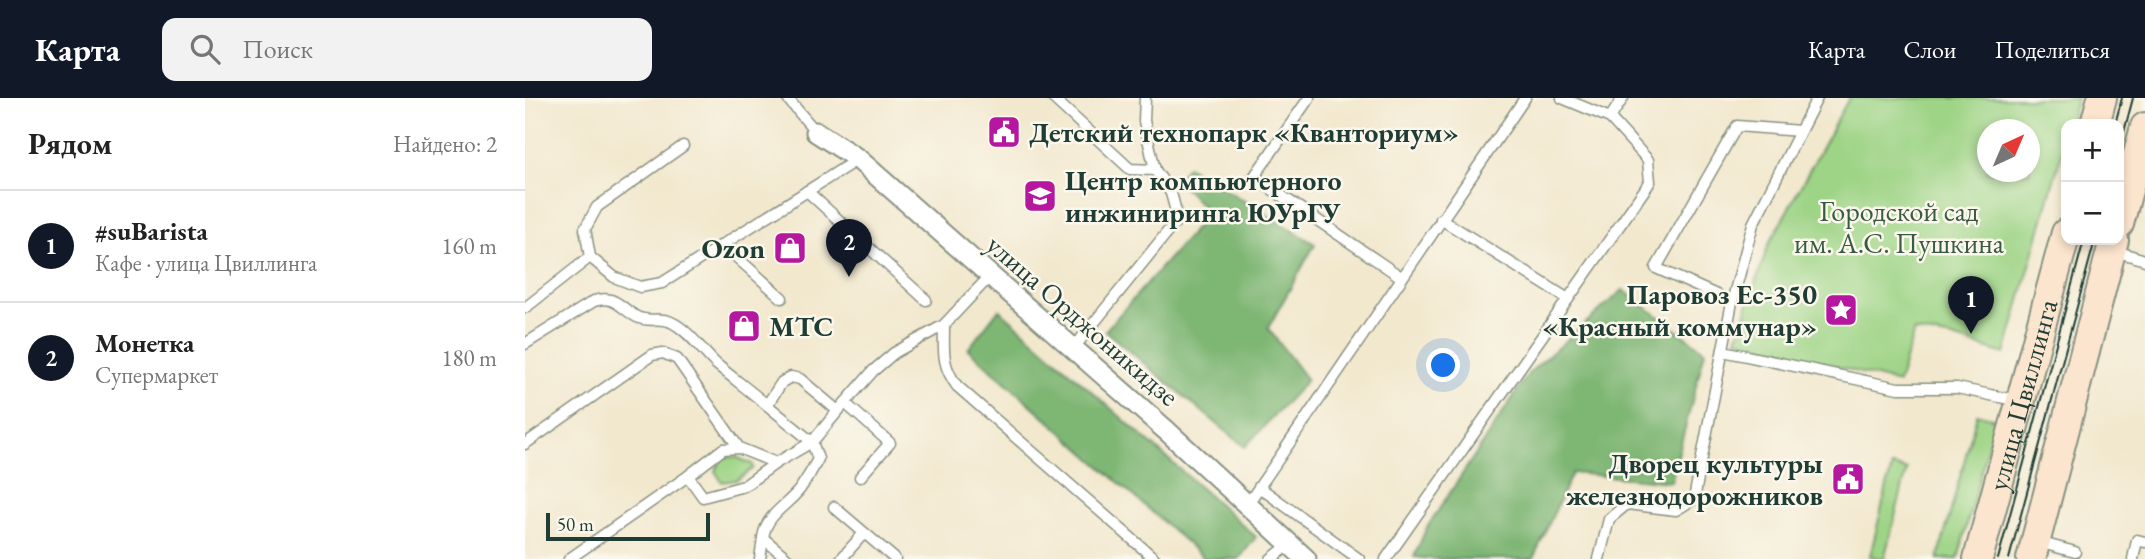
<!DOCTYPE html>
<html lang="ru">
<head>
<meta charset="utf-8">
<style>
  body { margin:0; font-family:"EB Garamond",serif; background:#f2f2f2; color:#222 }
  .controls { position:absolute; right:21px; top:21px; display:grid; overflow:hidden; border-radius:14px; box-shadow:0 4px 10px #0003 }
  .controls button { width:63px; height:63px; display:grid; place-items:center; padding:0; border:0; border-bottom:2px solid #e0e0e0; background:#fff; color:#222; font:35px sans-serif }
  .compass { position:absolute; left:1452px; top:21px; width:63px; height:63px; border-radius:50%; background:#fff; box-shadow:0 4px 10px #0003; rotate:44deg }
  .scale { position:absolute; left:21px; bottom:18px; width:164px; box-sizing:border-box; padding-left:7px; border:4px solid #1f3d34; border-top:0; font-size:19px; line-height:24px; white-space:nowrap; color:#1f3d34; -webkit-text-stroke:5px #fbf7ec; paint-order:stroke }
  .you { position:absolute; left:919px; top:268px; width:24px; height:24px; margin:-18px; border:5px solid #fff; border-radius:50%; background:#1a73e8; box-shadow:0 0 0 10px #1a73e833 }
  .badge { display:grid; place-items:center; width:46px; height:46px; border-radius:50%; background:#111827; color:#fff; font-size:23px; font-weight:700 }
  .pin { position:absolute; translate:-50% -58px; filter:drop-shadow(0 2px 4px #0008) }
  .pin::after { content:''; position:absolute; top:37px; width:24px; height:21px; background:inherit; clip-path:polygon(0 0,100% 0,50% 100%) }
  .list { margin:0; padding:0; list-style:none }
  h2 { display:flex; justify-content:space-between; align-items:center; height:91px; margin:0; padding:0 28px; font-size:30px }
  h2 small { font-size:23px; font-weight:400; color:#767676 }
  .list li { display:grid; grid-template-columns:46px 1fr auto; gap:21px; align-items:center; box-sizing:border-box; height:112px; padding:0 28px; border-top:2px solid #e0e0e0 }
  .list b { display:block; font-size:26px; white-space:nowrap }
  .list p { margin:0; font-size:23px; white-space:nowrap; color:#767676 }
  .list em { font-size:23px; font-style:normal; color:#767676 }
  .icon { flex:none; width:38px; height:38px; fill:none; stroke:currentColor; stroke-width:2; stroke-linecap:round; stroke-linejoin:round }
  .map { position:relative; flex:none; width:1620px; height:461px; overflow:hidden }
  header { display:flex; align-items:center; gap:42px; box-sizing:border-box; height:98px; padding:0 35px; background:#111827; color:#fff }
  header strong { font-size:33px }
  nav { display:flex; gap:38px; margin-inline-start:auto; font-size:24px }
  .search { width:490px; height:63px; background:#f2f2f2; display:flex; align-items:center; gap:18px; box-sizing:border-box; padding:0 24px; border-radius:14px; color:#767676; font-size:26px }
  main { display:flex }
  aside { flex:1; background:#fff }
  .map>svg:first-child { display:block }
</style>
</head>
<body>
<header>
<strong>Карта</strong>
<div class="search"><svg class="icon" aria-label="search" viewBox="0 0 24 24"><circle cx="10" cy="10" r="6"/><path d="M15 15l6 6"/></svg>Поиск</div>
<nav><a>Карта</a><a>Слои</a><a>Поделиться</a></nav>
</header>
<main>
<aside>
<h2>Рядом<small>Найдено: 2</small></h2>
<ul class="list">
<li><span class="badge">1</span><div><b>#suBarista</b><p>Кафе · улица Цвиллинга</p></div><em>160 m</em></li>
<li><span class="badge">2</span><div><b>Монетка</b><p>Супермаркет</p></div><em>180 m</em></li>
</ul>
</aside>
<div class="map">
<svg width="1620" height="461" viewBox="0 0 1620 461">
  <rect width="100%" height="100%" fill="#fbf7ec"/>
  <filter id="ink" filterUnits="userSpaceOnUse"><feTurbulence type="fractalNoise" baseFrequency=".0143" numOctaves="2"/><feDisplacementMap in="SourceGraphic" scale="14" xChannelSelector="R" yChannelSelector="G"/><feConvolveMatrix kernelMatrix="1 2 1 2 8 2 1 2 1" color-interpolation-filters="sRGB"/></filter>
  <filter id="wash" filterUnits="userSpaceOnUse"><feTurbulence type="fractalNoise" baseFrequency=".00686" numOctaves="4" result="noise"/><feDisplacementMap in="SourceGraphic" scale="28" xChannelSelector="R" yChannelSelector="G"/><feGaussianBlur stdDeviation="1.57" result="paint"/><feColorMatrix in="noise" values="0 0 0 0 0 0 0 0 0 0 0 0 0 0 0 0 0 1.4 0 .05"/><feComposite in="paint" operator="in"/></filter>
  <g filter="url(#wash)">
    <rect width="100%" height="100%" fill="#f2e8ce"/>
    <g fill="#9ed486" stroke="#5e885d" stroke-width="2" fill-rule="evenodd">
      <path d="M 1324,0 L 1552,0 L 1545,26 L 1541,26 L 1541,39 L 1480,256 L 1428,240 L 1389,233 L 1373,285 L 1212,241 L 1243,148 ZM 1462,32 L 1504,32 L 1504,74 L 1462,74 Z"/>
      <polygon points="1452,316 1470,321 1433,461 1413,461"/>
      <polygon points="197,359 211,359 227,366 228,370 212,382 197,384 190,373"/>
      <polygon points="1367,368 1382,372 1359,461 1345,458"/>
    </g>
    <g fill="#7eb673" stroke="#4e7a54" stroke-width="2">
      <polygon points="662,68 790,146 743,230 782,282 720,349 580,233 684,115 652,82"/>
      <polygon points="1098,192 1180,253 1146,384 1047,375 1008,461 907,461 889,459 901,431 1004,275"/>
      <polygon points="474,211 731,439 714,461 680,461 443,251"/>
    </g>
  </g>
  <g filter="url(#ink)">
    <g fill="none" stroke-linecap="round" stroke-linejoin="round">
      <defs>
        <g id="lane">
          <polyline points="262,0 291,34"/>
          <polyline points="528,0 605,71 630,72"/>
          <polyline points="784,0 729,79 876,179"/>
          <polyline points="1085,20 1098,0"/>
          <polyline points="282,93 401,202"/>
          <polyline points="916,121 1043,201"/>
          <polyline points="198,147 257,200"/>
          <polyline points="1587,152 1620,162"/>
          <polyline points="65,159 60,131 72,109 158,48"/>
          <polyline points="1207,204 1131,170 1212,28 1275,33"/>
          <polyline points="0,210 65,159 89,179 115,189 137,185 333,61"/>
          <path d="M 419,227 C 419,253 416,266 432,288 L 630,461"/>
          <path d="M 0,246 L 69,203 C 90,196 95,210 112,219 C 124,225 136,218 148,225 C 165,234 177,253 191,266 C 208,280 225,293 242,307"/>
          <polyline points="547,252 653,121 646,95 630,72 619,23 620,0"/>
          <polyline points="1198,253 1373,290 1432,290 1494,303"/>
          <polyline points="320,305 365,345 335,379"/>
          <polyline points="0,346 127,257 138,255 152,261 214,350"/>
          <polyline points="163,378 178,399 219,388 251,365"/>
          <polyline points="734,389 834,461"/>
          <polyline points="722,407 1000,0"/>
          <polyline points="309,409 370,461"/>
          <polyline points="1513,444 1550,454"/>
          <polyline points="44,461 163,378 198,351 214,350 251,365 287,344 313,313"/>
          <polyline points="235,461 238,440"/>
          <path d="M 263,461 L 238,440 C 241,416 262,408 275,391 C 282,381 288,371 293,361 L 287,344 L 242,307 L 257,284 L 266,279 L 275,281 L 313,313 L 348,273 L 369,255 L 419,227 L 465,178"/>
          <polyline points="316,461 339,435"/>
          <polyline points="746,461 764,447"/>
          <polyline points="861,461 1125,84 1123,62 1085,20 1037,0"/>
          <polyline points="1074,461 1084,421 1102,406 1151,412 1169,401 1207,204 1228,126 1292,0"/>
          <polyline points="1608,461 1612,442 1620,444"/>
        </g>
        <polyline id="street" points="291,34 333,61 642,333 781,461"/>
        <g id="secondary">
          <polyline points="1570,26 1577,0"/>
          <polyline points="1594,126 1620,29"/>
          <path id="s1" d="M 1453,461 L 1541,135"/>
          <polyline points="1506,461 1589,142"/>
        </g>
      </defs>
      <use href="#lane" stroke="#889281" stroke-width="13"/>
      <use href="#street" stroke="#889281" stroke-width="23"/>
      <use href="#secondary" stroke="#889281" stroke-width="32"/>
      <use href="#lane" stroke="#fff" stroke-width="10"/>
      <use href="#street" stroke="#fff" stroke-width="19"/>
      <use href="#secondary" stroke="#fce5cf" stroke-width="28"/>
      <g stroke="#1f3d34" stroke-width="2">
        <polyline points="1590,26 1597,0"/>
        <polyline points="1594,53 1608,0"/>
        <polyline points="1473,461 1559,142"/>
        <polyline points="1484,461 1570,142"/>
      </g>
    </g>
  </g>
  <defs>
    <symbol id="civic-square" viewBox="-11 -11 22 22"><rect x="-9" y="-9" width="18" height="18" rx="4" fill="#b5179e" stroke="#fbf7ec"/><path d="M-.6-6.5H3V-4.5H.6V-3L4-1V1h2V6H-6V1h2V-1L-.6-3ZM-1.2 2.5V6h2.4V2.5Z" fill="#fff"/></symbol>
    <symbol id="university-square" viewBox="-11 -11 22 22"><rect x="-9" y="-9" width="18" height="18" rx="4" fill="#b5179e" stroke="#fbf7ec"/><path d="M0-5L7-2L0 1L-7-2ZM-4 1L0 2.5L4 1V4Q0 6-4 4Z" fill="#fff"/></symbol>
    <symbol id="shop-square" viewBox="-11 -11 22 22"><rect x="-9" y="-9" width="18" height="18" rx="4" fill="#b5179e" stroke="#fbf7ec"/><path d="M-5-2.5h2.3a2.7 3.5 0 0 1 5.4 0H5L5.5 6h-11ZM-1.5-2.5h3a1.5 2.3 0 0 0-3 0Z" fill="#fff"/></symbol>
    <symbol id="sight-square" viewBox="-11 -11 22 22"><rect x="-9" y="-9" width="18" height="18" rx="4" fill="#b5179e" stroke="#fbf7ec"/><path d="M0-6L1.8-2.2L6-1.7L2.9 1.2L3.7 5.4L0 3.3L-3.7 5.4L-2.9 1.2L-6-1.7L-1.8-2.2Z" fill="#fff"/></symbol>
  </defs>
  <g fill-rule="evenodd">
    <use href="#civic-square" x="460" y="15" width="38" height="38"/>
    <use href="#university-square" x="496" y="79" width="38" height="38"/>
    <use href="#shop-square" x="246" y="131" width="38" height="38"/>
    <use href="#sight-square" x="1297" y="193" width="38" height="38"/>
    <use href="#shop-square" x="200" y="209" width="38" height="38"/>
    <use href="#civic-square" x="1304" y="362" width="38" height="38"/>
  </g>
  <g text-anchor="middle" stroke-width="5" stroke-linejoin="round" paint-order="stroke">
    <g font-size="28" font-weight="bold" fill="#1f3d34" stroke="#fbf7ec" text-anchor="start">
      <text x="504" y="44">Детский технопарк «Кванториум»</text>
      <text x="540" y="92">Центр компьютерного<tspan x="540" dy="32">инжиниринга ЮУрГУ</tspan></text>
      <text x="240" y="160" text-anchor="end">Ozon</text>
      <text x="1292" y="206" text-anchor="end">Паровоз Ес-350<tspan x="1292" dy="32">«Красный коммунар»</tspan></text>
      <text x="244" y="238">МТС</text>
      <text x="1298" y="375" text-anchor="end">Дворец культуры<tspan x="1298" dy="32">железнодорожников</tspan></text>
    </g>
    <g font-size="28" fill="#385b44" stroke="#fbf7ec">
      <text x="1374" y="123">Городской сад<tspan x="1374" dy="32">им. А.С. Пушкина</tspan></text>
    </g>
    <g font-size="28" fill="#1f3d34" stroke="#fbf7ec">
      <text transform="translate(558 222) rotate(41)" y="10">улица Орджоникидзе</text>
      <text dy="10" stroke="none"><textPath href="#s1" startOffset="170">улица Цвиллинга</textPath></text>
    </g>
  </g>
</svg>
<div class="controls">
<button>+</button>
<button>−</button>
</div>
<svg class="compass" viewBox="-18 -18 36 36"><path d="M0-13l5 13h-10z" fill="#e53935"/><path d="M0 13l5-13h-10z" fill="#767676"/></svg>
<div class="scale">50 m</div>
<div class="you"></div>
<div class="pin badge" style="left:1446px;top:236px">1</div>
<div class="pin badge" style="left:324px;top:179px">2</div>
</div>
</main>
</body>
</html>
